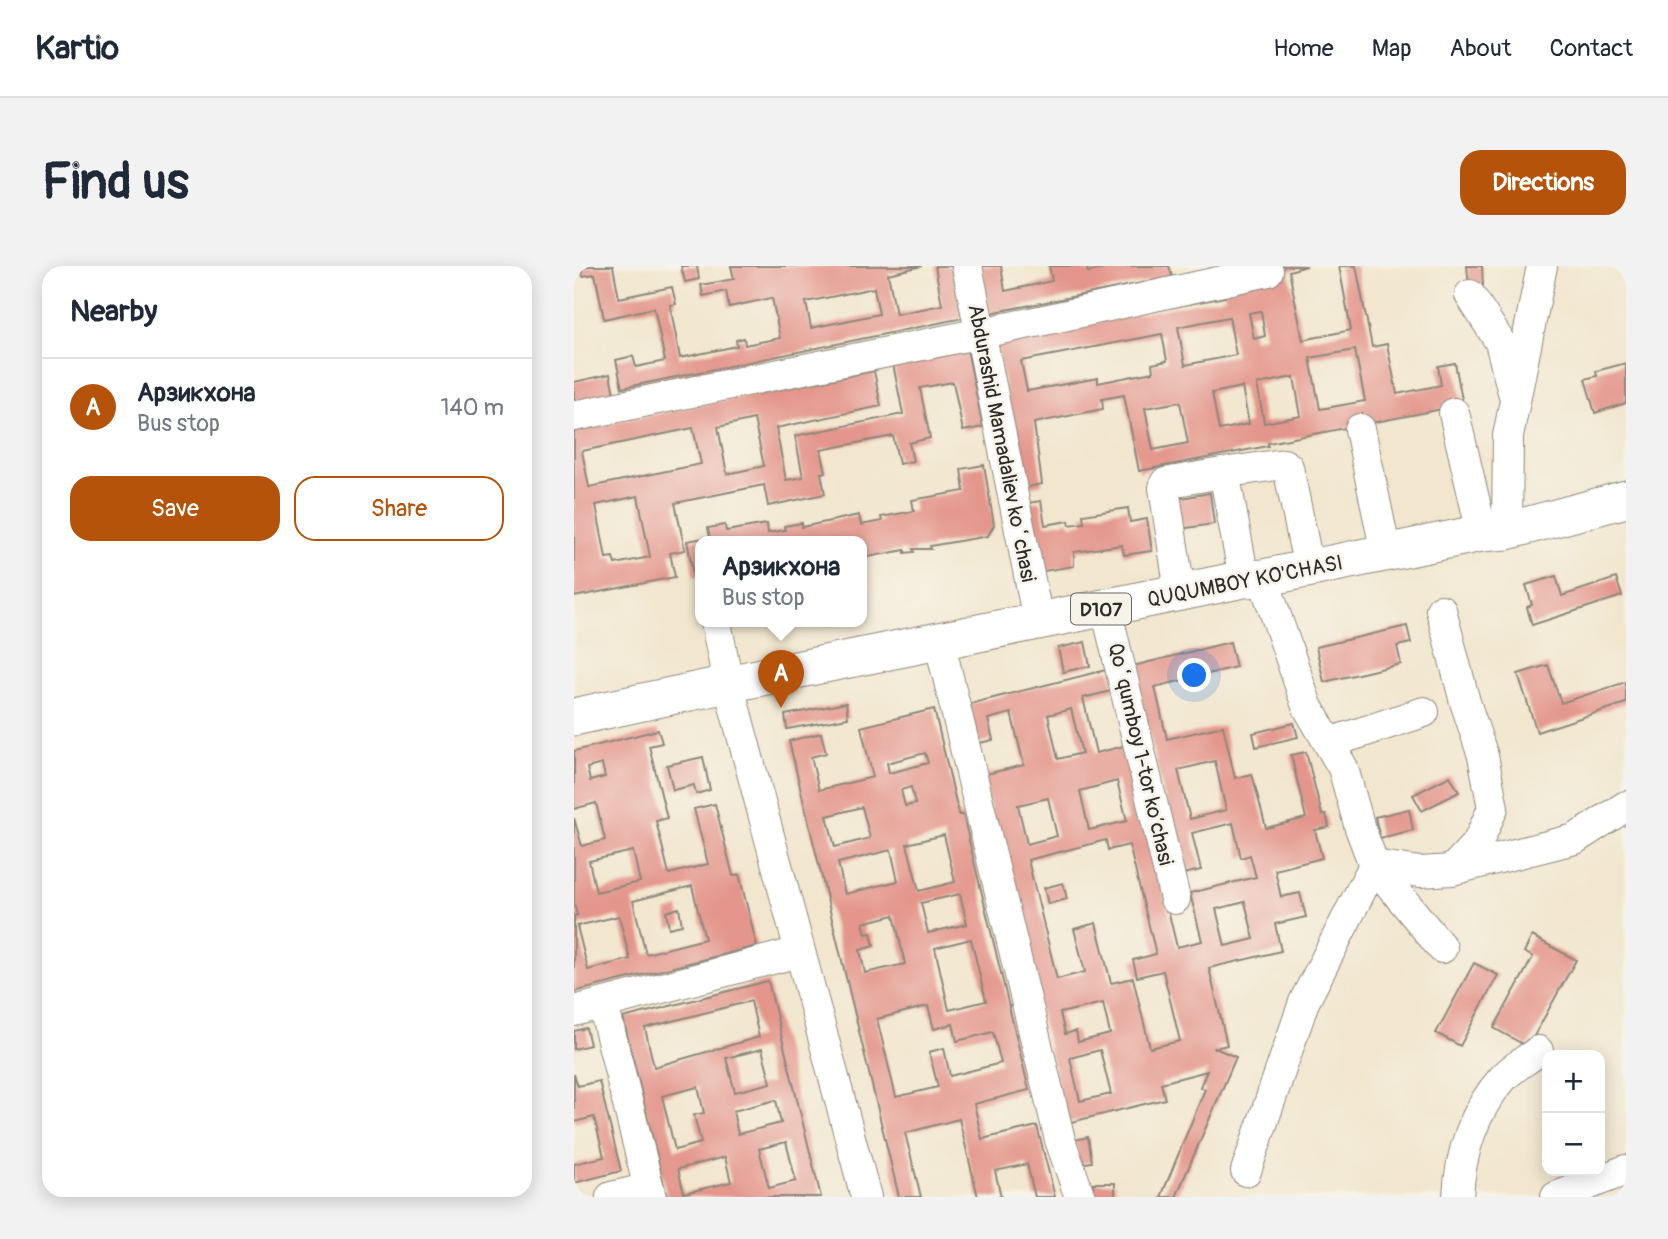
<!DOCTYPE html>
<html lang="en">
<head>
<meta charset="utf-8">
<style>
  body { margin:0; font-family:Pangolin,sans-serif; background:#f2f2f3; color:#1f2937 }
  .controls { position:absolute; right:21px; bottom:21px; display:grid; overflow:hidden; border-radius:14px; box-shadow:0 4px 18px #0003 }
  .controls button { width:63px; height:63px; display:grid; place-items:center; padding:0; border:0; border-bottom:2px solid #e0e1e3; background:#fff; color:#1f2937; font:35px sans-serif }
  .you { position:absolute; left:621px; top:410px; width:24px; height:24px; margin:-18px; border:5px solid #fff; border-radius:50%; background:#1a73e8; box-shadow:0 0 0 10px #1a73e833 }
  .badge { display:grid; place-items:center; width:46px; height:46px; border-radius:50%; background:#b45309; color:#fff; font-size:23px; font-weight:700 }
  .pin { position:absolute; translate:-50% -58px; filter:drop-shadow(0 2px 4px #0008) }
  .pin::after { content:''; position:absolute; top:37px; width:24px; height:21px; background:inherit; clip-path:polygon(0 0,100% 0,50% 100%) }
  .popup { position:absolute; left:121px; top:270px; width:172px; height:91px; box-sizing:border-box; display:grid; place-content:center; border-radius:14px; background:#fff; filter:drop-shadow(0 2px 5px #0005); font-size:23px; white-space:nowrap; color:#747a83 }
  .popup b { font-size:26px; color:#1f2937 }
  .popup::after { content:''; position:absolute; left:50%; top:100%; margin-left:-14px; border:14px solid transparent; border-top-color:#fff }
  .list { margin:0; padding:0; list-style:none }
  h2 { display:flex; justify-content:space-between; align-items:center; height:91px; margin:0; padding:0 28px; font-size:30px }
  h2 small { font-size:23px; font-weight:400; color:#747a83 }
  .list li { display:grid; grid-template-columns:46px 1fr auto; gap:21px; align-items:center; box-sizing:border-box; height:98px; padding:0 28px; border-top:2px solid #e0e1e3 }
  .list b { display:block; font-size:26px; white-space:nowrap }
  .list p { margin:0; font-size:23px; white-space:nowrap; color:#747a83 }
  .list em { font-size:23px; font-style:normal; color:#747a83 }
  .actions { display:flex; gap:14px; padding:21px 28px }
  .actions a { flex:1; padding:16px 0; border:2px solid #b45309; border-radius:21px; text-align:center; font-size:24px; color:#b45309 }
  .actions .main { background:#b45309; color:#fff }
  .map { position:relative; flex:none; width:1052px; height:931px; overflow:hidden; border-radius:21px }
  header { display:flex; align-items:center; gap:42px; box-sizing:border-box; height:98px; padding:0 35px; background:#fff; border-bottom:2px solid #e0e1e3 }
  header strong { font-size:33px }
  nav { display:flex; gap:38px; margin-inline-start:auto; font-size:24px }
  .intro { display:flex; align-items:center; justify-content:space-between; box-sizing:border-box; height:168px; padding:0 42px }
  h1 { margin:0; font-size:49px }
  .button { padding:18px 32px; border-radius:21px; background:#b45309; color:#fff; font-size:24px; font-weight:700 }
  main { display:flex; gap:42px; padding:0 42px }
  aside { flex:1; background:#fff; border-radius:21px; box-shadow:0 4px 18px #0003 }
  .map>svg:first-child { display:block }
</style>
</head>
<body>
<header>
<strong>Kartio</strong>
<nav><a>Home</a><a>Map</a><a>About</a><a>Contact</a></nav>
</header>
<div class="intro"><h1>Find us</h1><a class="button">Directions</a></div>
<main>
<aside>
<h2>Nearby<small></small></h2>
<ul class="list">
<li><span class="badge">A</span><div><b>Арзикхона</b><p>Bus stop</p></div><em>140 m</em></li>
</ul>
<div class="actions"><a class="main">Save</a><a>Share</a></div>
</aside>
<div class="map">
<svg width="1052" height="931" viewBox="0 0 1052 931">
  <rect width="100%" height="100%" fill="#f7f3e8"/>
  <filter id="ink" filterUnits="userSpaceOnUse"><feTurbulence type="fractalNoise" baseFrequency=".0143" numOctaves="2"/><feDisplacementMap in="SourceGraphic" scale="14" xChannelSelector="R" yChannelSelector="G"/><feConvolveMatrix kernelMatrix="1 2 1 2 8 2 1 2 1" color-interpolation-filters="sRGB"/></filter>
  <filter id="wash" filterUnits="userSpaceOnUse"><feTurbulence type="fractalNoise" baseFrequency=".00686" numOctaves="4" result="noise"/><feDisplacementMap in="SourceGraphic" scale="28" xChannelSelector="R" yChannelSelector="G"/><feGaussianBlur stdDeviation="1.57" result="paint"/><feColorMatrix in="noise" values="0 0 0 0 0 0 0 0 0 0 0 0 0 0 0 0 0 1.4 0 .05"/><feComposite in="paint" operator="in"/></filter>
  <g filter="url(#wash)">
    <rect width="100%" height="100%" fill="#f2e6ce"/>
    <g id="blocks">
      <g fill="#e4968c" fill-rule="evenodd">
        <path d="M 7,0 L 39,0 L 45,32 L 98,21 L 102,38 L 96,39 L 106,92 L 163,80 L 162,74 L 170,72 L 171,79 L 206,72 L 198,32 L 155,41 L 152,25 L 129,30 L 127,19 L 160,13 L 157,0 L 348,0 L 314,8 L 322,48 L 368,39 L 361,0 L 378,0 L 389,52 L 48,122 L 42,94 L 59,90 L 62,101 L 91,95 L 80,42 L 30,53 L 21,8 L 9,10 ZM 300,22 L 305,48 L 237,62 L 232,36 Z"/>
        <polygon points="107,0 123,0 125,13 111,16"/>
        <polygon points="407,0 427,0 431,25 478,15 475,0 512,0 514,6 544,0 595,0 598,11 416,47"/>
        <path d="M 699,0 L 733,0 L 715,5 L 729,74 L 777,64 L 765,0 L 782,0 L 798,81 L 813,78 L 823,128 L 867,119 L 864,100 L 881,97 L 889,139 L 694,177 L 694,180 L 565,205 L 550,129 L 528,133 L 529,143 L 460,157 L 468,218 L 450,222 L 422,76 L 651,31 L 650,25 ZM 687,45 L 691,70 L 680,73 L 675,47 ZM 655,51 L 662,89 L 611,99 L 604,61 ZM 588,68 L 593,95 L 578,98 L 579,106 L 524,117 L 524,112 L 453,125 L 447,95 ZM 781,84 L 791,135 L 746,143 L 736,92 ZM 720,111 L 727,150 L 690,157 L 683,118 ZM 668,121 L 675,158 L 645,164 L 638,127 ZM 606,136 L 614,177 L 579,184 L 571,142 Z"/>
        <polygon points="893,0 908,0 909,20 895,21"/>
        <path d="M 393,83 L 409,161 L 389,165 L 379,116 L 346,122 L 356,172 L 335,177 L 339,195 L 325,198 L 319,170 L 247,184 L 252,206 L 247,207 L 251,228 L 194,240 L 190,219 L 101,237 L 111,284 L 96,287 L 101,311 L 0,331 L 0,164 L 300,105 L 307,140 L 202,162 L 212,214 L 229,211 L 221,170 L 329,148 L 319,98 ZM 180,153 L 190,200 L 153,208 L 144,161 ZM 119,162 L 127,198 L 15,221 L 8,185 ZM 64,230 L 76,291 L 41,298 L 39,291 L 32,292 L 22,239 Z"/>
        <polygon points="1052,97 1052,137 1021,147 1011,113 1023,110 1022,105"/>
        <polygon points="36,108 40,128 0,136 0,116"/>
        <polygon points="410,199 420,259 414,270 356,280 357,283 339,283 340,286 331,287 331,284 288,292 288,276 127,276 127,309 120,311 113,275 136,271 134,262 151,259 152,265 193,258 194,267 211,264 210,260 228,257 228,261 285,249 287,259 308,255 307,251 340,245 338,234 390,225 387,203"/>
        <polygon points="636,227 640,258 599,264 602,233"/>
        <polygon points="467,235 471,259 495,255 496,259 510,257 509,249 554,242 556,256 573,253 578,285 550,289 548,279 500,286 500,300 463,306 453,237"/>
        <polygon points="982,310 988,330 1042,312 1048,330 958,359 953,341 958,339 952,319"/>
        <polygon points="833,360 837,377 823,380 827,398 750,416 742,381"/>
        <polygon points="511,376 516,400 489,406 484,382"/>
        <path d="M 656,376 L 662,401 L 581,421 L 593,473 L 649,460 L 661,512 L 678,508 L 692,562 L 732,552 L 717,489 L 732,486 L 748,549 L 752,548 L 755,561 L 741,564 L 748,592 L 701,604 L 707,631 L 726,627 L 732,651 L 701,658 L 707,685 L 635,702 L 653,779 L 641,782 L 662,791 L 602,931 L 587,931 L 631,823 L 626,821 L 633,805 L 587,817 L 591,833 L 493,857 L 408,509 L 450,499 L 437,447 L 414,453 L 419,474 L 401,478 L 391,439 L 536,403 L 541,424 L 509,432 L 522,487 L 554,479 L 603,681 L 628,675 L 616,627 L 682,611 L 676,589 L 667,592 L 659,557 L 618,567 L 627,604 L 609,608 L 559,400 ZM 497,443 L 508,487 L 484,493 L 474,449 ZM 641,495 L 652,544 L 616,553 L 604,504 ZM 543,515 L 553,555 L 515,564 L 506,525 ZM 474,532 L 483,570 L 453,578 L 444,539 ZM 532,574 L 534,584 L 555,579 L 582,688 L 559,694 L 563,711 L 589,705 L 606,775 L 576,782 L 559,712 L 537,717 L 522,657 L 500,663 L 511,706 L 483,713 L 454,594 ZM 671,636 L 680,673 L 651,680 L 642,643 ZM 529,737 L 536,768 L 504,776 L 502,765 L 491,768 L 486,747 ZM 526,784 L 537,828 L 506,835 L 496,792 Z"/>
        <polygon points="974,399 987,437 1052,416 1052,437 963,466 944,408"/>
        <polygon points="272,437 274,452 213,463 211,449"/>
        <path d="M 360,443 L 385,549 L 389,549 L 455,824 L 400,838 L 408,873 L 463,860 L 481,931 L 461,931 L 453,898 L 421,905 L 427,931 L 404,931 L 385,853 L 331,867 L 347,931 L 325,931 L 215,475 L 247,467 L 252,487 L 237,491 L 245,524 L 299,511 L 287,461 ZM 351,487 L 354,497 L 315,507 L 313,497 ZM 337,521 L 341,538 L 331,540 L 327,524 ZM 288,541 L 296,572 L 261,581 L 253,550 ZM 370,569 L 381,616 L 345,625 L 333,578 ZM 317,584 L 324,615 L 271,628 L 264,597 ZM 386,628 L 393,658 L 354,667 L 347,637 ZM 320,649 L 331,698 L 291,707 L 286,684 L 300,680 L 297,667 L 292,668 L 289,657 ZM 397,673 L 412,735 L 375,744 L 361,682 ZM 354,740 L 360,763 L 379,758 L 383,775 L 419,766 L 427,797 L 376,810 L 370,782 L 355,786 L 364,821 L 322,831 L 303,753 Z"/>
        <polygon points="720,457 724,471 682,481 679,467"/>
        <path d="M 84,464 L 88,477 L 75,480 L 93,552 L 82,555 L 95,608 L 134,598 L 120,543 L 141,538 L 159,610 L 165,608 L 183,680 L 0,726 L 0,650 L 3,649 L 0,637 L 0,552 L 8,580 L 31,574 L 22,537 L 0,543 L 0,485 ZM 28,498 L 31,511 L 16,515 L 13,502 ZM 59,585 L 66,616 L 22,626 L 15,595 ZM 118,620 L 131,673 L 72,688 L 59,635 ZM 45,650 L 56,693 L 14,704 L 3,660 Z"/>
        <polygon points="129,491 136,524 122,528 120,519 99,524 93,499"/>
        <polygon points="876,510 885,526 848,545 839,529"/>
        <polygon points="835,543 839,564 806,572 801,551"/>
        <polygon points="489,617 493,633 474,638 470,622"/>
        <polygon points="105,642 108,659 95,662 92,646"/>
        <polygon points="958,670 1002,694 954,781 920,762 959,691 950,686"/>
        <polygon points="900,697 924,709 886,780 862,767"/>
        <path d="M 194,715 L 247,931 L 93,931 L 49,752 ZM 177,735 L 185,771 L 80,801 L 71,762 ZM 188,783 L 197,817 L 161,826 L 152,792 ZM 124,821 L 130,847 L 120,849 L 127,877 L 101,884 L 88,830 ZM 202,834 L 207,857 L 164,868 L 159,845 ZM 212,876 L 222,915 L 195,922 L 185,883 ZM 151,891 L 157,916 L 110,927 L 104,903 Z"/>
        <polygon points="12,762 16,779 0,783 0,765"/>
        <polygon points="0,808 4,820 25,815 47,905 0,917 0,898 30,891 20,851 0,856"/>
        <polygon points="514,871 518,896 505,898 501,874"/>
        <rect x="519" y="917" width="22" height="14"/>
      </g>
    </g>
  </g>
  <g filter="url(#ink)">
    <use href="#blocks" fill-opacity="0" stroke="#8e887c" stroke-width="2"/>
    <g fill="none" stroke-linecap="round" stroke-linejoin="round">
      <defs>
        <g id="minor">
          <polyline points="393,0 464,354"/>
          <polyline points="896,29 926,76 939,126"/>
          <polyline points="880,147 908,267"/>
          <polyline points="0,150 466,55 694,5"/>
          <polyline points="786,163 812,287"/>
          <polyline points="648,207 710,198 714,201 735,303"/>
          <polyline points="933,265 934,170 968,0"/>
          <polyline points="689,312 733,440 769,502 786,562 800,599 868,682"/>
          <polyline points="606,326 590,222 591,217 648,207 651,211 670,313"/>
          <polyline points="532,342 601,633"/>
          <polyline points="867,344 891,436 909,490 919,542 904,576 878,604"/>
          <polyline points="142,356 154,417 292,931"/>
          <polyline points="365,374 486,874 506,931"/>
          <polyline points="755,477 850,446"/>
          <polyline points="29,738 77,931"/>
          <polyline points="0,745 225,686"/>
          <polyline points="672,905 730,736 800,599 846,606 878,604 1001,573 1052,540"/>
          <polyline points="37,931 75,922"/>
          <path d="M 884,931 C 886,887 900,844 929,812 C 939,801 953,794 964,785"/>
          <polyline points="982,931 1052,904"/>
        </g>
        <path id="major" d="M 0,451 C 223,401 447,360 670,313 L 689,312 L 908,267 L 933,265 L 1052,233"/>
      </defs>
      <use href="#minor" stroke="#8e887c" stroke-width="32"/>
      <use href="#major" stroke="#8e887c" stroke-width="39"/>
      <use href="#minor" stroke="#fff" stroke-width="30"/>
      <use href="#major" stroke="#fff" stroke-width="37"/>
    </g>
  </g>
  <g text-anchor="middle" stroke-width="5" stroke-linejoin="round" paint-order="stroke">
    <rect fill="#f7f3e8" stroke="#686764" stroke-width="2" x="497" y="327.5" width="60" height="31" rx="5"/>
    <g font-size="19" font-weight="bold" fill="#2b2b2b">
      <text x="527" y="350">D107</text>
    </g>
    <g font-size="21" fill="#2b2b2b" stroke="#f7f3e8">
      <text transform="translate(428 177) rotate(79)" y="7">Abdurashid Mamadaliev koʻchasi</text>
      <text transform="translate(671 315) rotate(-11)" y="7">QUQUMBOY KO'CHASI</text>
      <text transform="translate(567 488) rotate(77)" y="7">Qoʻqumboy 1-tor koʼchasi</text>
    </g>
  </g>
</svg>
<div class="controls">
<button>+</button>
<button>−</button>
</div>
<div class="you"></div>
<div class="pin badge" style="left:207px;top:442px">A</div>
<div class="popup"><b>Арзикхона</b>Bus stop</div>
</div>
</main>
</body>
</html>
